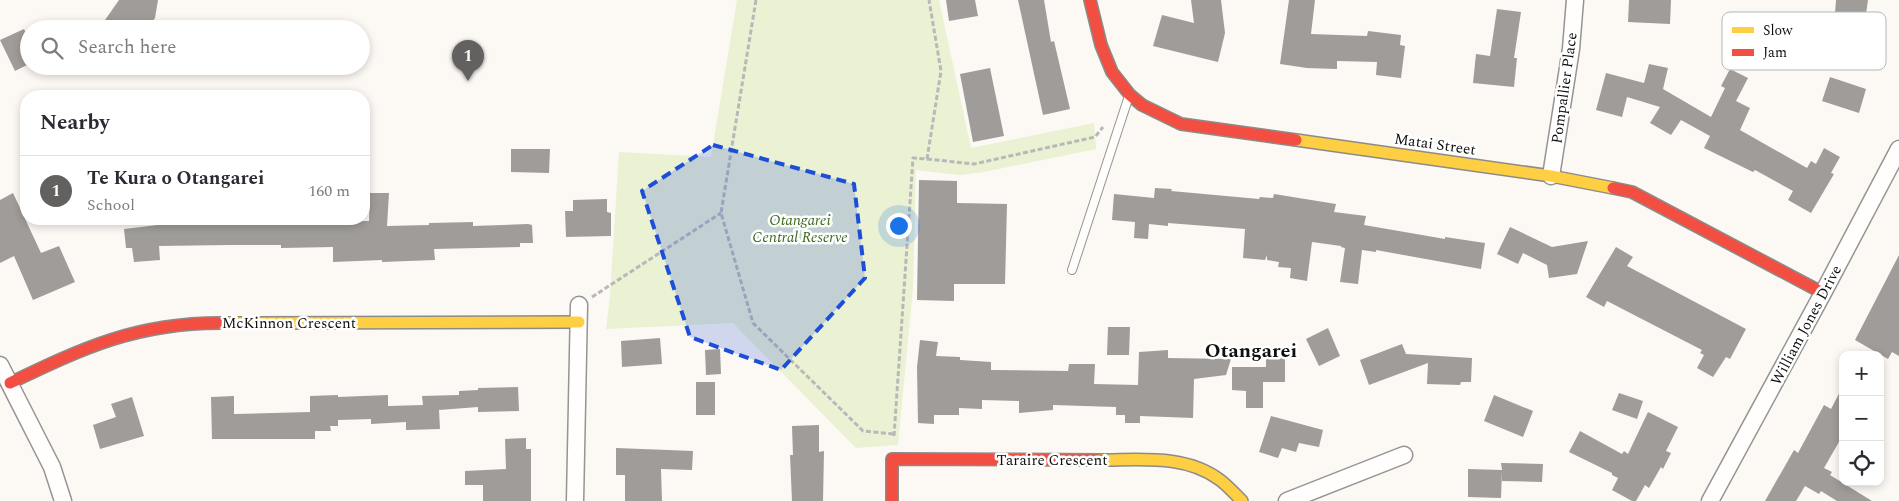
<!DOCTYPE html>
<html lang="en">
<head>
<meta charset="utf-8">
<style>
  body { margin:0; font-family:Spectral,serif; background:#f2f2f3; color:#2b2b33 }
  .controls { position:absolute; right:15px; bottom:15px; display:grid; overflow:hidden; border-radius:10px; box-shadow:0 2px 8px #0003 }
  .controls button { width:45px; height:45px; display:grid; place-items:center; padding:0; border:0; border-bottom:1px solid #e1e1e2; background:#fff; color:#2b2b33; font:25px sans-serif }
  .you { position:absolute; left:898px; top:225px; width:18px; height:18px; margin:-12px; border:4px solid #fff; border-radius:50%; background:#1a73e8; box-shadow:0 0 0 8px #1a73e833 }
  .badge { display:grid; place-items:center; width:32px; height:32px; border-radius:50%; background:#62615f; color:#fff; font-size:16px; font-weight:700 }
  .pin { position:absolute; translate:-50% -41px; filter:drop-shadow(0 1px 2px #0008) }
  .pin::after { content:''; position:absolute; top:26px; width:18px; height:15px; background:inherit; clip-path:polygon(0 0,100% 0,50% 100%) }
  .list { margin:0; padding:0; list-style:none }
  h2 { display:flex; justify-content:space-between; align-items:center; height:65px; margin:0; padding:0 20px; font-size:21px }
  h2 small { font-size:16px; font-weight:400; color:#7c7c81 }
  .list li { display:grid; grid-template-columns:32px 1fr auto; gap:15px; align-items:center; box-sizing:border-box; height:70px; padding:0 20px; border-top:1px solid #e1e1e2 }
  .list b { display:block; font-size:19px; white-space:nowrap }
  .list p { margin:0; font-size:16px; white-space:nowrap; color:#7c7c81 }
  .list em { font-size:16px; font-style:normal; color:#7c7c81 }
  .icon { flex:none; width:28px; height:28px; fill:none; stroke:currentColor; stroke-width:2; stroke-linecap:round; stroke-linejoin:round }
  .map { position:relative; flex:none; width:1899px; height:501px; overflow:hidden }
  .search { position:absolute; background:#fff; box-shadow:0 2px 8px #0003; left:20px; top:20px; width:350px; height:55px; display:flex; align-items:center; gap:12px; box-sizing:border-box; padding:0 18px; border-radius:28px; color:#7c7c81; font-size:19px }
  .panel { position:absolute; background:#fff; box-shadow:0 2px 8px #0003; left:20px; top:90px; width:350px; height:135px; border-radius:20px }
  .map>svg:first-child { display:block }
</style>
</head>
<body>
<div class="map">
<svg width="1899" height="501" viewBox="0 0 1899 501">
  <rect width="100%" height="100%" fill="#fcf8f4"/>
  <polygon fill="#ebf1d3" points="737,0 939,0 971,148 1094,123 1096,149 984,172 960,175 916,170 913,288 898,445 856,448 733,323 606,329 610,296 619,152 711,157"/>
  <g fill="#9f9c99">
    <polygon points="119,0 158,0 155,18 147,29 118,29 105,20"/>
    <polygon points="946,0 975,0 978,16 949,21"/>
    <polygon points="1018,0 1044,0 1051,42 1054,41 1070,109 1043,115"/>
    <polygon points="1191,0 1221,0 1225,33 1218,62 1153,46 1162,15 1194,23"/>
    <polygon points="1289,0 1315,0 1311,34 1367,36 1368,31 1401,35 1400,45 1405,46 1401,78 1376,75 1377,62 1337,61 1337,69 1307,68 1280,64"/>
    <polygon points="1629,0 1671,0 1670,24 1628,22"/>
    <polygon points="1836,0 1868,0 1866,14 1870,14 1868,42 1876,43 1875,59 1826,56 1810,50 1815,35 1833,41"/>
    <polygon points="1497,9 1521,12 1514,58 1517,58 1514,87 1473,83 1476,54 1490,56"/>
    <polygon points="24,29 29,39 29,64 15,71 0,40"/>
    <polygon points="1649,64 1668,68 1663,89 1711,117 1725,88 1721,86 1730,69 1748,78 1736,101 1750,108 1740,130 1807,168 1811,161 1816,164 1824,148 1840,157 1831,173 1834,174 1811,213 1788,200 1793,191 1755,170 1753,172 1704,148 1710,136 1681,120 1671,135 1650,123 1660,107 1627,97 1622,117 1596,110 1606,73 1644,83"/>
    <polygon points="990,68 1004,136 973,142 960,74"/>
    <polygon points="1830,77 1866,89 1859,113 1822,101"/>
    <polygon points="511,149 550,149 549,173 511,172"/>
    <polygon points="919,180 957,181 957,203 1007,204 1005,284 954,284 954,301 917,300"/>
    <polygon points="1155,188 1172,189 1171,191 1259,199 1260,197 1273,198 1274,194 1336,204 1334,212 1366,216 1364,225 1445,239 1445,237 1485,243 1481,269 1376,250 1376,252 1362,250 1358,284 1340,282 1345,248 1341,247 1341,246 1312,242 1307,281 1290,278 1291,268 1278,267 1279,262 1267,260 1267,255 1265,260 1243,258 1245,229 1168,223 1168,226 1149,224 1148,239 1134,238 1135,222 1112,220 1114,194 1154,198"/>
    <polygon points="13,193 41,253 59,246 75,282 33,300 14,256 0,263 0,200"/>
    <polygon points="370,193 389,193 387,226 429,225 429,223 473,222 473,226 528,224 532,225 533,243 520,243 520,247 434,249 435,260 382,262 382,260 333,262 333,247 281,248 281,245 229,245 159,246 160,260 134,262 132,248 126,248 124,229 183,222 269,221 270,223 369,221"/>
    <polygon points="607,199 607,212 611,213 611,236 566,237 565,211 573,211 573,200"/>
    <polygon points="1510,227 1552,247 1588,241 1577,274 1549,278 1547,265 1523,253 1518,264 1497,254"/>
    <polygon points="1616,247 1633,257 1627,266 1746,329 1730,359 1726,357 1713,377 1697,368 1704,355 1700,353 1702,350 1607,301 1604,307 1586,297"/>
    <polygon points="1899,255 1899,356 1892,352 1888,359 1855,340"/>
    <polygon points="1108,327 1130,327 1129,355 1107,355"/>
    <polygon points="1328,328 1340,356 1319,366 1306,339"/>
    <polygon points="660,338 662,364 622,367 621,341"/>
    <polygon points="920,340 938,342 936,356 960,357 960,360 991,362 991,370 1068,371 1069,364 1095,364 1094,384 1138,385 1139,352 1168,350 1168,358 1231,359 1226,375 1194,379 1193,418 1140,416 1140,423 1125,423 1125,415 1116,415 1116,407 1053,405 1053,410 1019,413 1019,401 982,400 982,409 959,408 959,415 934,415 934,424 918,423 917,367"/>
    <polygon points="1402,344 1406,354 1472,358 1471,382 1461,382 1460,385 1427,384 1428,363 1369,385 1360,360"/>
    <polygon points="720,349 721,374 706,375 705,350"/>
    <polygon points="1266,353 1285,353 1285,382 1263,382 1263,408 1246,408 1246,391 1232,390 1232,367 1266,367"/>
    <rect x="696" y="382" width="19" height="33"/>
    <polygon points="1843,386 1843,435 1824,468 1832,472 1830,475 1872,501 1837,501 1821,491 1819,494 1805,486 1796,501 1765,501 1794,450 1798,453 1824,405 1831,409"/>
    <polygon points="518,387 519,411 478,412 478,407 439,410 440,429 406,430 406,422 371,424 371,419 338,420 338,426 330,426 331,431 315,431 315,439 212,439 211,397 234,396 234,414 310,412 310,396 338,395 338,397 388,395 388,406 423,405 422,396 459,395 459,391 478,390 478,388"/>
    <polygon points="1619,393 1643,401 1637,419 1612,410"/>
    <polygon points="1494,395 1533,411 1523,437 1484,421"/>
    <polygon points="132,397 144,436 100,449 93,425 116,417 111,404"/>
    <polygon points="1648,412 1678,427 1666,451 1671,453 1663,469 1661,467 1649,488 1645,485 1636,501 1632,501 1612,490 1618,478 1612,475 1612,473 1569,452 1580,431 1622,454 1624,451 1628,454"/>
    <polygon points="1271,416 1323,430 1319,447 1299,443 1296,452 1282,448 1278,458 1259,452"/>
    <polygon points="819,425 819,452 824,451 823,501 792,501 790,455 793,455 792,426"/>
    <polygon points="526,438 526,449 531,449 531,501 483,501 483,485 465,485 465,471 506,469 505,439"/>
    <polygon points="616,448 693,451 692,470 661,469 662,501 625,501 625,475 616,475"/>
    <polygon points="1501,463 1543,464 1542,482 1502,481 1502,471 1501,498 1468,497 1468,469 1502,470"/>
  </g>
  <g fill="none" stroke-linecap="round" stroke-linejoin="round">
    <defs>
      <polyline id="lane" points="1072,270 1129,96"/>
      <g id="street">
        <polyline points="1551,176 1571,49 1575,0"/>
        <polyline points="0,365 52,467 63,501"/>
        <polyline points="575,501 579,305"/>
        <polyline points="1287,501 1404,455"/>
        <polyline points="1710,501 1823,293 1899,149"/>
      </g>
      <g id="slow">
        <polyline points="1296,140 1551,176 1613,188"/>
        <polyline points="220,323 579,322"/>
        <path d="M 1100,460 C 1140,460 1186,454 1220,480 C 1228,486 1235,494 1242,501"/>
      </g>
      <g id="jam">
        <polyline points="1090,0 1101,45 1112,72 1130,95 1142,105 1181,124 1296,140"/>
        <polyline points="1613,188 1632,192 1823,293"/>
        <path d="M 10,383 C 83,348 136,323 220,323"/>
        <polyline points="892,501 892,459 1100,460"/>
      </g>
    </defs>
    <use href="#lane" stroke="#969492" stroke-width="10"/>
    <use href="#street" stroke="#969492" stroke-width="19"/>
    <use href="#slow" stroke="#8c8b89" stroke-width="14"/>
    <use href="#jam" stroke="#8c8b89" stroke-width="14"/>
    <g stroke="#b9b8b8" stroke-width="3" stroke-dasharray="5 2.5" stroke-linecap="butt">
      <polyline points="756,0 721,213 753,323 863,431 894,434"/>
      <polyline points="927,159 974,164 1095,137 1103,127"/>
      <polyline points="592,297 721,213"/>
      <polyline points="894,436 913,158 927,159 941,71 929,0"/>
    </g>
    <use href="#lane" stroke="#fffefd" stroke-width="8"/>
    <use href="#street" stroke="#fffefd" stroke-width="16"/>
    <use href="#slow" stroke="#ffcf43" stroke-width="11"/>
    <use href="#jam" stroke="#f24e42" stroke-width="11"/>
  </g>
  <path fill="#1d4ed8" fill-opacity="0.2" stroke="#1d4ed8" stroke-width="4" stroke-dasharray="10 6" stroke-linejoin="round" d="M 713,145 L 854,184 L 865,278 L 781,370 L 690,337 L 642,191 Z"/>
  <g text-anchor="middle" stroke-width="5" stroke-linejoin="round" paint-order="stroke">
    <g font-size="15" fill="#0f0f0f" stroke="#fff">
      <text transform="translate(1564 88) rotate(-82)" y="5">Pompallier Place</text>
      <text transform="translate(1435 144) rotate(8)" y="5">Matai Street</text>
      <text x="289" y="328">McKinnon Crescent</text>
      <text transform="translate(1806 325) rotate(-62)" y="5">William Jones Drive</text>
      <text x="1052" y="465">Taraire Crescent</text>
    </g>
    <g font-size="15" font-style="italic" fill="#3c691c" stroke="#fff">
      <text x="800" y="225">Otangarei<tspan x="800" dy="17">Central Reserve</tspan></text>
    </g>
    <g font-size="20" font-weight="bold" fill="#0f0f0f" stroke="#fff">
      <text x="1251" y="357">Otangarei</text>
    </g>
  </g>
  <rect x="1722" y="12" width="164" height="58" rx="8" fill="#fff" stroke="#b7b7b7" stroke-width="1"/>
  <rect x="1732" y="27" width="22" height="6" fill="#ffcf43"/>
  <rect x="1732" y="49" width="22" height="7" fill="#f24e42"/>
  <g font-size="14" fill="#0f0f0f">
    <text x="1763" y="35">Slow</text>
    <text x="1763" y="57">Jam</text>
  </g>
</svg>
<div class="controls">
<button>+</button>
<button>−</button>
<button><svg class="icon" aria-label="locate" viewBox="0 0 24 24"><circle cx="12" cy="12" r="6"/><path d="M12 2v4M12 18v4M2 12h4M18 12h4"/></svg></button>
</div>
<div class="you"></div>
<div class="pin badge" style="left:468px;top:81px">1</div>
<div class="search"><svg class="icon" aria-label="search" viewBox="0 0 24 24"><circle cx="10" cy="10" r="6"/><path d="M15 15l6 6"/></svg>Search here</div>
<section class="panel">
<h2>Nearby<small></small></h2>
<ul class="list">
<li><span class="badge">1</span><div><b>Te Kura o Otangarei</b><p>School</p></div><em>160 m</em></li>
</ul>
</section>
</div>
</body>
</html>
